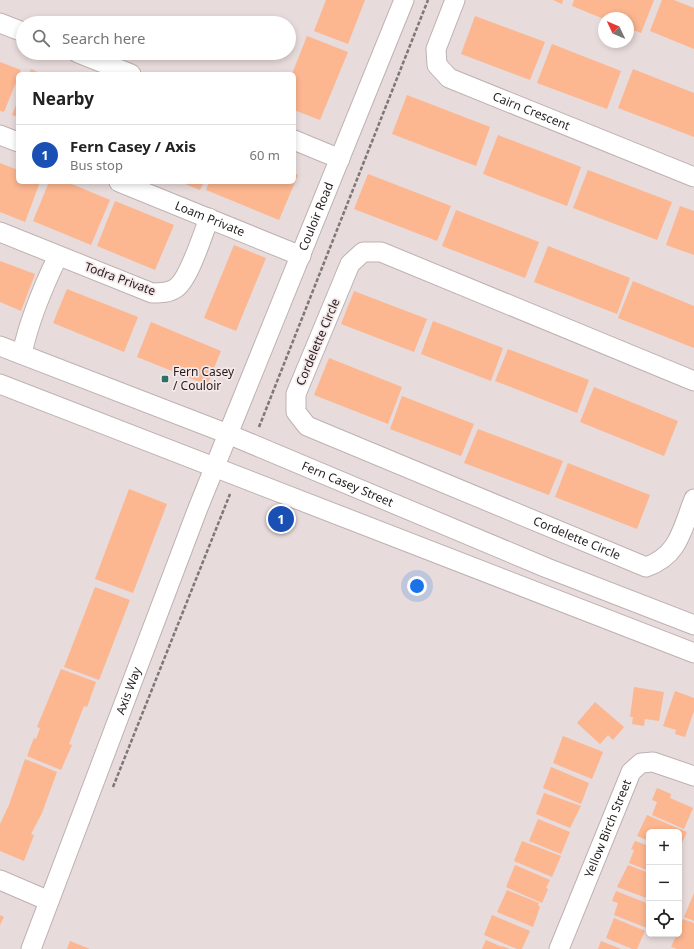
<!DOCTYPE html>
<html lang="en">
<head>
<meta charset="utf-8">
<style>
  body { margin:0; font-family:"Noto Sans",sans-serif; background:#f2f2f2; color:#222 }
  .controls { position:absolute; right:12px; bottom:12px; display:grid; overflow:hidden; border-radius:6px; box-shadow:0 2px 6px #0003 }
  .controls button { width:36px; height:36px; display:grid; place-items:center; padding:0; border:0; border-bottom:1px solid #e0e0e0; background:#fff; color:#222; font:20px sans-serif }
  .compass { position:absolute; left:598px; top:12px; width:36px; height:36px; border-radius:50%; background:#fff; box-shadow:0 2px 6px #0003; rotate:314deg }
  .you { position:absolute; left:417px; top:586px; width:14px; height:14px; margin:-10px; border:3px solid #fff; border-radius:50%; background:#1a73e8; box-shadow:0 0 0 6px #1a73e833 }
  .badge { display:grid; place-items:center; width:26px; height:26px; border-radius:50%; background:#2d7267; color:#fff; font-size:13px; font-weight:700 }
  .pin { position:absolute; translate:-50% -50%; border:2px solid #fff; box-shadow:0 1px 4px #0006 }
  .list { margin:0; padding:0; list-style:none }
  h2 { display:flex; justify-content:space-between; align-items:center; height:52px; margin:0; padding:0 16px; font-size:17px }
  h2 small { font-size:13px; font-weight:400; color:#767676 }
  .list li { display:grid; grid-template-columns:26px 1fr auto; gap:12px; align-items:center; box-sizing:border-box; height:60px; padding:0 16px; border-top:1px solid #e0e0e0 }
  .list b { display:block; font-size:15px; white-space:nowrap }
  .list p { margin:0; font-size:13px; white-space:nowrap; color:#767676 }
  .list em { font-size:13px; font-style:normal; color:#767676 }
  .icon { flex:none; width:22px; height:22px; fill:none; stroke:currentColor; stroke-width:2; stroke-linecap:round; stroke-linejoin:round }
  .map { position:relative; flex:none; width:694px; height:949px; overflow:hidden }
  .search { position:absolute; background:#fff; box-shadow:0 2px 6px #0003; left:16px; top:16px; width:280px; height:44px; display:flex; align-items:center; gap:10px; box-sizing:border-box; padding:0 14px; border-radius:22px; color:#767676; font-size:15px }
  .panel { position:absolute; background:#fff; box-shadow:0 2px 6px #0003; left:16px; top:72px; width:280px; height:112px; border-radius:6px }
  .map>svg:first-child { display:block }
</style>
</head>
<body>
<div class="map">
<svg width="694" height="949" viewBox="0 0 694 949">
  <rect width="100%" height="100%" fill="#e8dbdb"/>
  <g fill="#fcb690">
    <polygon points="326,0 365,0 348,44 314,31"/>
    <polygon points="553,0 563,0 562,4"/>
    <polygon points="574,0 654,0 641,33 628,28 628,18 604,19 572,6"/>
    <polygon points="662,0 674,0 694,8 694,49 650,31"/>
    <polygon points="475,16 545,42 530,80 461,54"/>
    <polygon points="307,36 348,52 320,120 294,110 294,74 292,74"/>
    <polygon points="552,44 621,71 607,109 537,83"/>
    <polygon points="0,62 21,70 4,112 0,111"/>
    <polygon points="31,69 42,74 29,74"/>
    <polygon points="633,69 694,93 694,137 618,108"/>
    <polygon points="407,95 490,127 476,166 392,134"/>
    <polygon points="18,100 18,117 12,115"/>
    <polygon points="498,135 581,167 567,206 483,174"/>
    <polygon points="0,163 18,170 18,182 40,182 25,222 0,212"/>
    <polygon points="588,170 672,202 657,240 573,208"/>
    <polygon points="294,173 298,175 279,220 206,190 209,182 294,182"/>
    <polygon points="368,174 451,206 437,241 354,209"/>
    <polygon points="49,182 67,182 110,200 91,245 33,221"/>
    <polygon points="180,182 204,182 200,190"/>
    <polygon points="115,201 174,225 155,270 97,246"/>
    <polygon points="680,206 694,211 694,255 666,245"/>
    <polygon points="456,210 539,242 525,278 442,246"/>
    <polygon points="234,245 266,258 236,331 204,318"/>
    <polygon points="548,246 630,278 617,314 534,282"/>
    <polygon points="0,261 35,274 21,311 0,302"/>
    <polygon points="633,281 694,306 694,348 618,318"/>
    <polygon points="67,289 138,317 124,352 53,323"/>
    <polygon points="354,291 427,319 414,352 341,324"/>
    <polygon points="433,321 503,348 491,381 421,354"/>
    <polygon points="151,322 221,351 207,385 137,357"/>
    <polygon points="508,349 589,380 577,413 495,381"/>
    <polygon points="329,358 402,387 388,424 314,395"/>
    <polygon points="594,387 678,421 664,456 580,422"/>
    <polygon points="402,396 474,424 461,456 390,429"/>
    <polygon points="478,429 563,461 549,495 464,463"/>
    <polygon points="568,463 650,495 637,529 555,497"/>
    <polygon points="129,489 167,504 133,593 95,579"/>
    <polygon points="95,587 130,600 99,680 64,667"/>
    <polygon points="61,669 96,682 87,707 84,706 69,744 72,745 61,770 27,756 34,738 36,739 40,728 37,727"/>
    <polygon points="634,687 664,692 659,721 645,719 644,726 632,724 633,717 630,717"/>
    <polygon points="675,691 694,698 694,711 685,737 675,734 676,730 663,726"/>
    <polygon points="595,702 624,727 613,740 608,735 600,744 577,723"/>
    <polygon points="563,736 603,752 592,779 553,763"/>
    <polygon points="25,759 57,772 42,813 31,834 34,835 24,861 0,851 0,824 9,805"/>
    <polygon points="551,767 589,783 581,804 543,788"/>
    <polygon points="657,788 671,794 670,798 693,808 684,829 652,815 657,802 652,800"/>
    <polygon points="544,793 581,806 570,828 536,814"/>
    <polygon points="647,815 687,832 679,849 679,832 649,832 649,841 637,836"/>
    <polygon points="538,819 570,832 561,854 529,841"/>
    <polygon points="522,841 561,856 552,877 514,861"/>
    <polygon points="635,841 649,846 649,871 629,863 634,850 631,849"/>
    <polygon points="515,865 550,880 546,888 548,889 542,903 506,887"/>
    <polygon points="628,865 649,873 649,899 617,887"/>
    <polygon points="507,890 539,903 538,905 540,907 533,927 497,912"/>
    <polygon points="616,891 649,904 647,928 614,915 618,903 612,901"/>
    <polygon points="694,893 694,921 684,917"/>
    <polygon points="0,915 4,917 0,925"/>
    <polygon points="492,915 530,931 522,949 517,949 484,935"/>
    <polygon points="614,918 645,931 637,949 632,949 606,938"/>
    <polygon points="683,919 694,923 694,949 677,949 671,947 677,934 679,934 679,928"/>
    <polygon points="486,940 502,947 502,946 510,949 482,949"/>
    <polygon points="70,941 90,949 67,949"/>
    <polygon points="601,941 621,949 598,949"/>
  </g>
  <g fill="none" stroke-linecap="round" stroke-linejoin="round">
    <defs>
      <g id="minor">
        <path id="s1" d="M 455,0 L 436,49 L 437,65 L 449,78 L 694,177"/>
        <polyline points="0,23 23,32"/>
        <polyline points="78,53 131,74"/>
        <polyline points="0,135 18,142"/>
        <polyline points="294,140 340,159"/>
        <path id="s2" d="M 119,182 L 301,256"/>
        <path d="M 0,232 L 152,293 C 161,293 169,293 176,288 C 189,279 203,234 209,218"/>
        <path id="s3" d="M 0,346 L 228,434 L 547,568 L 694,625"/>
        <path d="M 22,354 C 29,320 43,287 58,256"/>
        <path id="s4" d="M 694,381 L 381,252 L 363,252 L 350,264 L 296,394 L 296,412 L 307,426 L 646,567 C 679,556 682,529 694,499"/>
        <polyline points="0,384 694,653"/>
        <polyline points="0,880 49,901"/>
        <path id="s5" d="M 31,949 L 198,508 L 404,0"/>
        <path id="s6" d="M 559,949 L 631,772 L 641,763 L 653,762 L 694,776"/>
      </g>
    </defs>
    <use href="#minor" stroke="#beb1b1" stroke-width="21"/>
    <g stroke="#7f7777" stroke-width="2.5" stroke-dasharray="4 2" stroke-linecap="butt">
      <polyline points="259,427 428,0"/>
      <polyline points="113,787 230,494"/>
    </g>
    <use href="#minor" stroke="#fff" stroke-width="19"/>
  </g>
  <rect fill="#2d7267" stroke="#f6e8e8" stroke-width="1.5" x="161" y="375" width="8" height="8" rx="2"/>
  <g text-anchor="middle" stroke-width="3.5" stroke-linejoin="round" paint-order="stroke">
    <g font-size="12" fill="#221d1d" stroke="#f6e8e8">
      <text dy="4" stroke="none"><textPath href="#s1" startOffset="175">Cairn Crescent</textPath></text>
      <text dy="4" stroke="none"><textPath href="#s5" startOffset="786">Couloir Road</textPath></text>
      <text dy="4" stroke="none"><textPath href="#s2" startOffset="98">Loam Private</textPath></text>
      <text transform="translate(120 279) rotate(20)" y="4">Todra Private</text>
      <text transform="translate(318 342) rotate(-67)" y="4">Cordelette Circle</text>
      <text dy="4" stroke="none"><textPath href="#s3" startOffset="374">Fern Casey Street</textPath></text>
      <text dy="4" stroke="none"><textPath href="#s4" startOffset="843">Cordelette Circle</textPath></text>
      <text dy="4" stroke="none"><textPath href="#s5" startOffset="276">Axis Way</textPath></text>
      <text dy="4" stroke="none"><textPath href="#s6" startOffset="130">Yellow Birch Street</textPath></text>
    </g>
    <g font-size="12" fill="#221d1d" stroke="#f6e8e8" text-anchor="start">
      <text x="173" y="376">Fern Casey<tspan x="173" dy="14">/ Couloir</tspan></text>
    </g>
  </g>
</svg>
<div class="controls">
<button>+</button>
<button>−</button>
<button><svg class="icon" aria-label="locate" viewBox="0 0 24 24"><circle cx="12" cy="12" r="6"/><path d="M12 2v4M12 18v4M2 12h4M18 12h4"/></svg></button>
</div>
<svg class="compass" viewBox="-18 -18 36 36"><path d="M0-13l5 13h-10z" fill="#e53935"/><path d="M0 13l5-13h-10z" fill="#767676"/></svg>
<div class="you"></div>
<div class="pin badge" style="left:281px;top:519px;background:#1a4fb4">1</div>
<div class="search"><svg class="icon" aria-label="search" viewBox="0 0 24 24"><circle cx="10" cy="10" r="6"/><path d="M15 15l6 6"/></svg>Search here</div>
<section class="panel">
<h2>Nearby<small></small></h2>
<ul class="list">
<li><span class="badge" style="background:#1a4fb4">1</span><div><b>Fern Casey / Axis</b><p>Bus stop</p></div><em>60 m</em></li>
</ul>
</section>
</div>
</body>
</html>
